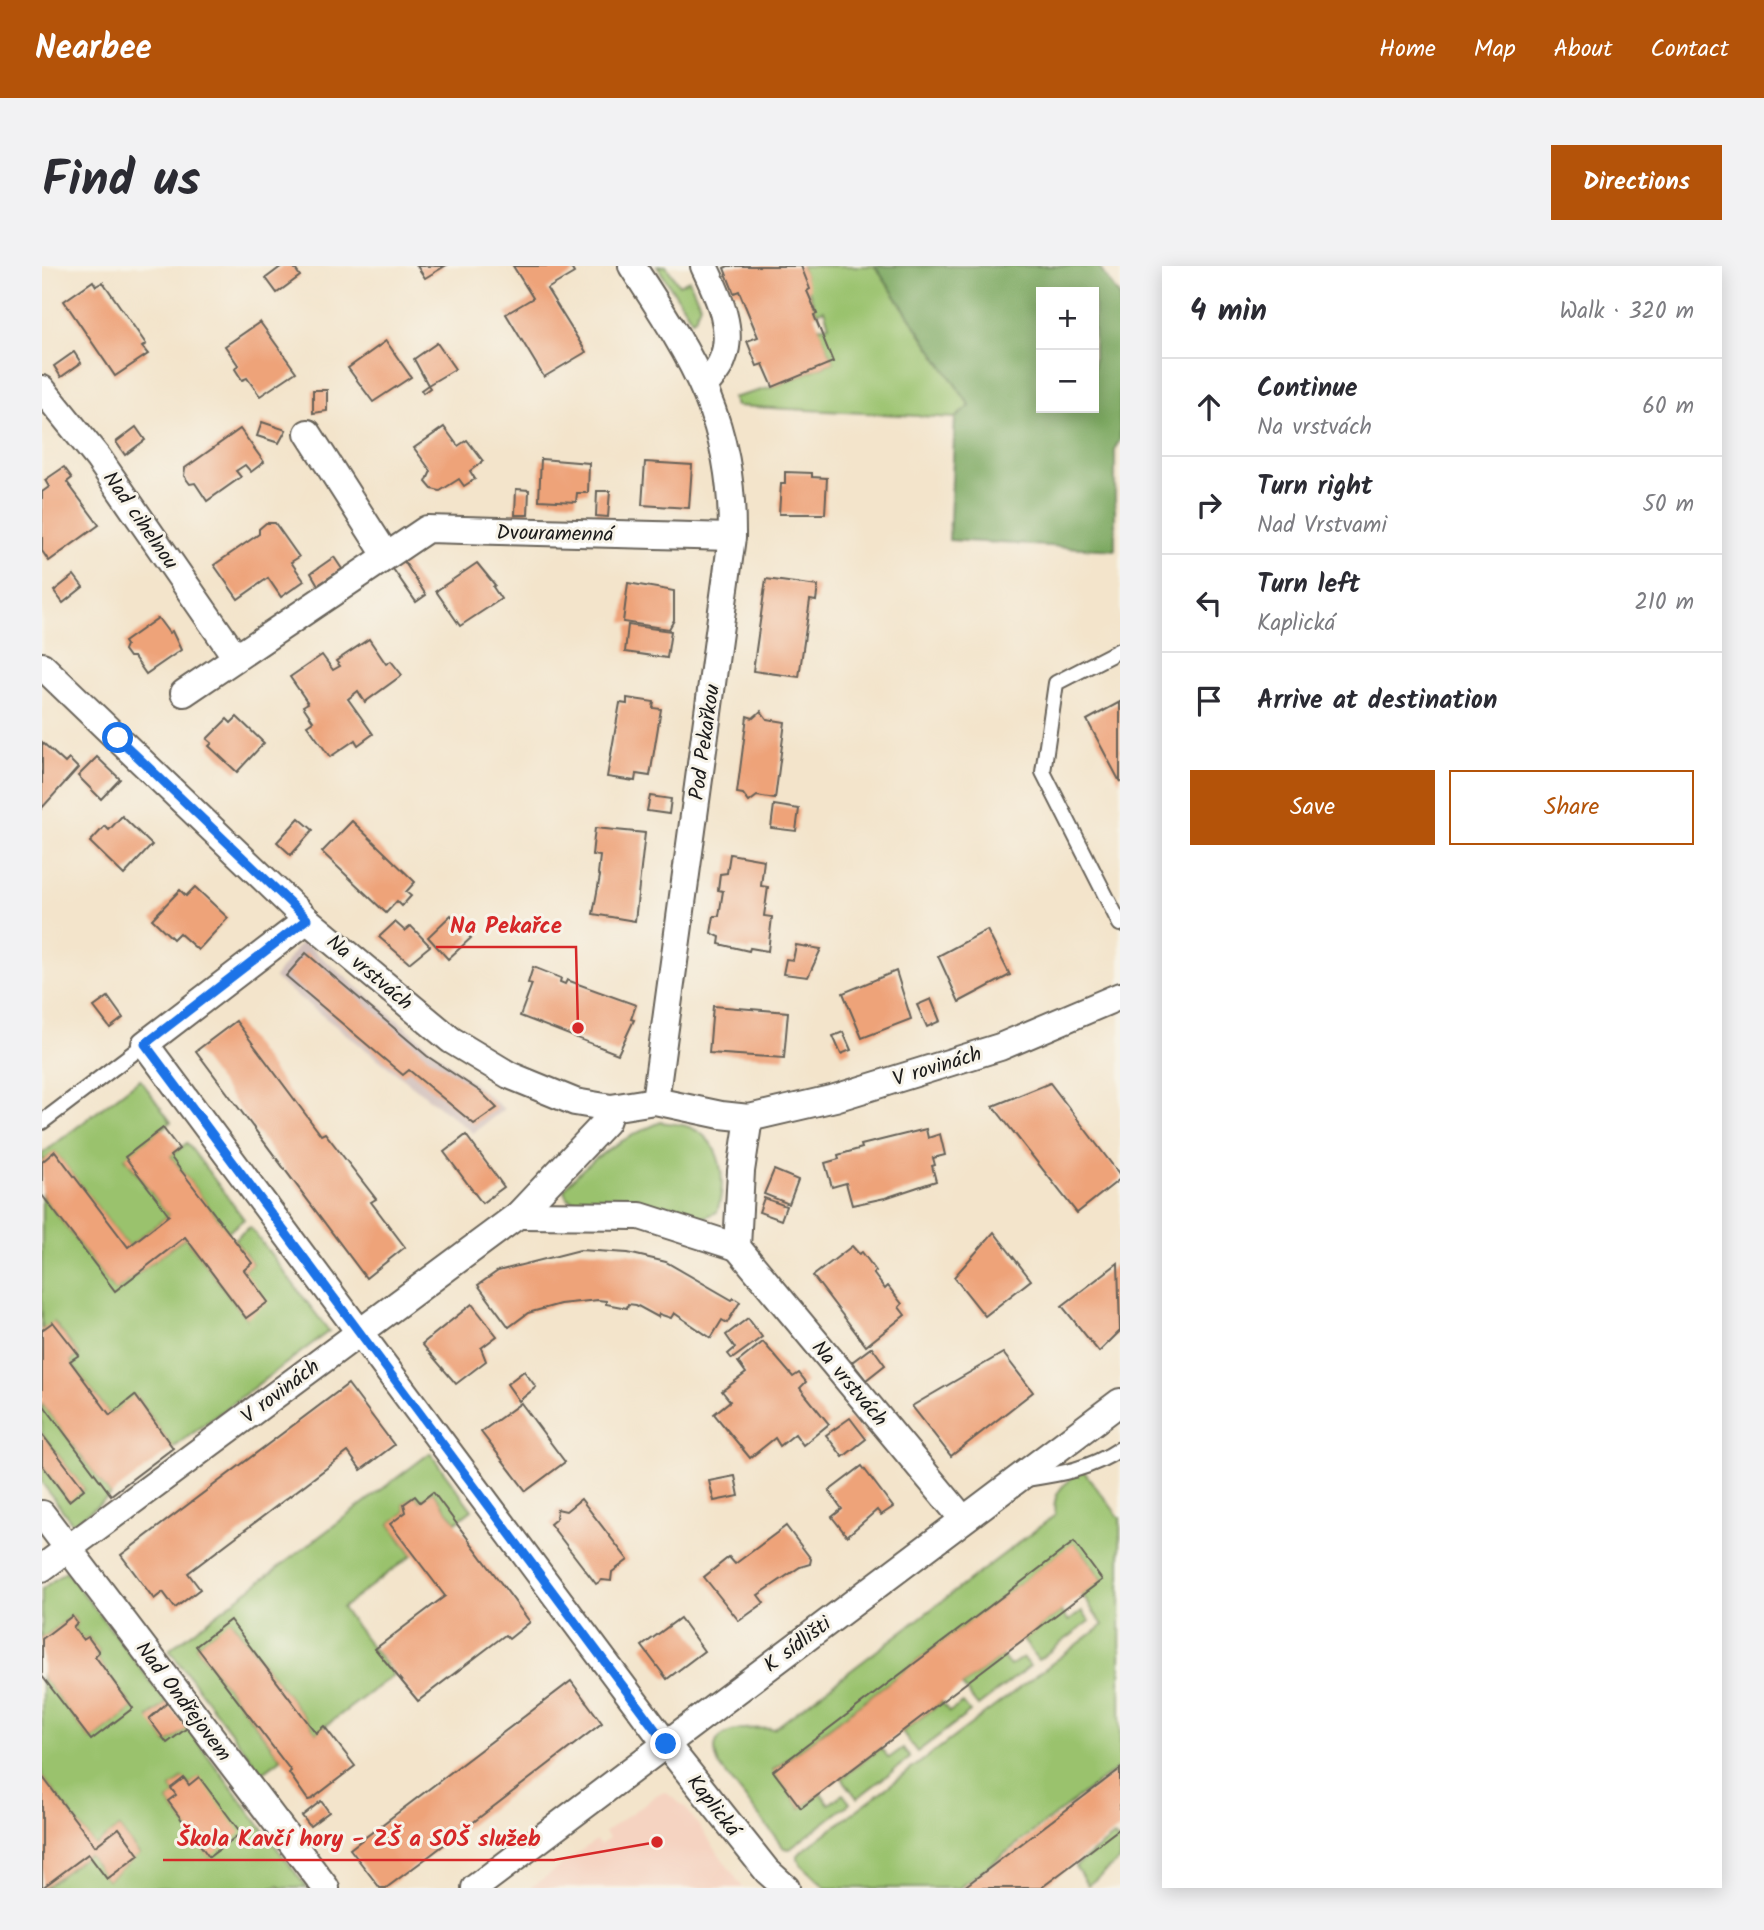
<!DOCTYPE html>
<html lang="en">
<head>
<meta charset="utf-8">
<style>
  body { margin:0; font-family:Kalam,sans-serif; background:#f2f2f3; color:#2b2b33 }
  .controls { position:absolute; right:21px; top:21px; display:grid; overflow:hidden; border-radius:0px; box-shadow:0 4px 18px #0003 }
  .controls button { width:63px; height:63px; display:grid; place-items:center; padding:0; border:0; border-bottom:2px solid #e1e1e2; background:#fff; color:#2b2b33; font:35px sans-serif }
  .stop { position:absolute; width:21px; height:21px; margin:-16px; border:5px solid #1a73e8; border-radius:50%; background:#fff }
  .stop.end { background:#1a73e8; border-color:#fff; box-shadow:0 2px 7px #0008 }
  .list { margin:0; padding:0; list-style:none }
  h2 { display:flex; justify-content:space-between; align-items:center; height:91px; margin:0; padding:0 28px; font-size:30px }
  h2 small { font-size:23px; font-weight:400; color:#7c7c81 }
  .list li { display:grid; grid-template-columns:46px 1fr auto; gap:21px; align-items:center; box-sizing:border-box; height:98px; padding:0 28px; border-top:2px solid #e1e1e2 }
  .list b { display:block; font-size:26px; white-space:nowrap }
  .list p { margin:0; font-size:23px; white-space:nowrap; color:#7c7c81 }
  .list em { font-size:23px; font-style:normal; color:#7c7c81 }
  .actions { display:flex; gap:14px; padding:21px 28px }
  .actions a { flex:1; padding:16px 0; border:2px solid #b45309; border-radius:0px; text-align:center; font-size:24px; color:#b45309 }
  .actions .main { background:#b45309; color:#fff }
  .icon { flex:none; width:38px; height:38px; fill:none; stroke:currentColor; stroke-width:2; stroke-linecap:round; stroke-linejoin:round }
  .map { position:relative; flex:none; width:1078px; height:1622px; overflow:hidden; border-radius:0px }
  header { display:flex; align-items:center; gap:42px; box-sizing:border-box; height:98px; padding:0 35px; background:#b45309; color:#fff }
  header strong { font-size:33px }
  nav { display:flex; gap:38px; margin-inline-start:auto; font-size:24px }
  .intro { display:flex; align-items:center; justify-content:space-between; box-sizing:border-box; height:168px; padding:0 42px }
  h1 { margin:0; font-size:49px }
  .button { padding:18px 32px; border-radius:0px; background:#b45309; color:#fff; font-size:24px; font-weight:700 }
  main { display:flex; gap:42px; padding:0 42px }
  aside { flex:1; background:#fff; border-radius:0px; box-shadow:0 4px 18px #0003 }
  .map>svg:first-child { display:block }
</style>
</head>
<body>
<header>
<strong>Nearbee</strong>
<nav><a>Home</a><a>Map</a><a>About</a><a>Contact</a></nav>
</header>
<div class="intro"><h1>Find us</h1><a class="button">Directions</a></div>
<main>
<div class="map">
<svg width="1078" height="1622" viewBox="0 0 1078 1622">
  <rect width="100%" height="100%" fill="#f7f3e8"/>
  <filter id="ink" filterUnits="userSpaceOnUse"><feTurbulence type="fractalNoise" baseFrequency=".0143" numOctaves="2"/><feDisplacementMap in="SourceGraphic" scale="14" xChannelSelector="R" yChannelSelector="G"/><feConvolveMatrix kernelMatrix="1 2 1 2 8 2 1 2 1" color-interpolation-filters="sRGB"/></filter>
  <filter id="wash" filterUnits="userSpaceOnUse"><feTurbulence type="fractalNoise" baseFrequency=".00686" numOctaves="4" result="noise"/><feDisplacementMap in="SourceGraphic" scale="28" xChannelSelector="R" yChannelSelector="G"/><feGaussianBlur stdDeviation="1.57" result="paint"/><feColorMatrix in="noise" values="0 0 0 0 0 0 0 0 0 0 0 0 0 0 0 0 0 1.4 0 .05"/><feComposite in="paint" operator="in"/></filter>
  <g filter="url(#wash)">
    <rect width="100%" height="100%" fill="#f3e4cb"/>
    <polygon fill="#f5d3c1" points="623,1526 644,1542 701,1622 488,1622 554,1574 558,1579 567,1572 563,1566 616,1528"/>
    <polygon fill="#d1c0bc" points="260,675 462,843 431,867 232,712"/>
    <g fill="#9ac26d" stroke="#5b6f44" stroke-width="2" fill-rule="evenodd">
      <polygon points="615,0 624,0 637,19 647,14 658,38 653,52 650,54"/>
      <polygon points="759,0 833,0 928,140 913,152 694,140 690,132 731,121 791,96 776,61 787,59 782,44 774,47"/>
      <polygon points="98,813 129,856 83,892 127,949 86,981 13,886 0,896 0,888"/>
      <path d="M 619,856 C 628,858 639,857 647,861 C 681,874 685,915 675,946 L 654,955 L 592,936 L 534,936 L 525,932 L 522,924 C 544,893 585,870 619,856 Z"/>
      <polygon points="145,877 202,953 186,966 128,890"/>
      <polygon points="0,929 73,1025 143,971 204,1052 202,1004 210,997 192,973 208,961 287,1065 131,1182 94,1130 68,1149 28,1095 37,1089 12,1056 0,1064"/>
      <polygon points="0,1137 69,1229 31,1258 0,1217 0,1199 26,1234 42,1223 0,1168"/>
      <polygon points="388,1187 430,1244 414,1256 391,1226 378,1236 373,1230 362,1238 364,1246 348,1258 370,1289 300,1342 351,1409 274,1467 189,1355 154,1380 239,1493 220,1507 127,1384"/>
      <path d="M 1040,1203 L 1078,1252 L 1078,1500 L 917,1622 L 784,1622 L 758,1598 L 755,1591 L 759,1586 L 1061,1359 L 1040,1329 L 1060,1313 L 1032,1277 L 731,1504 L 759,1542 L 779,1527 L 787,1538 L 801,1528 L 808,1537 L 748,1583 L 742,1582 L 677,1499 C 659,1458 707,1462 732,1463 L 1013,1249 C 1009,1225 1024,1217 1040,1203 Z"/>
      <path d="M 24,1305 L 125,1437 L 107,1451 L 125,1477 L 145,1462 L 265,1622 L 239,1622 L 237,1619 L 232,1622 L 2,1622 L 46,1588 L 65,1613 L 97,1588 L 77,1562 L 53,1580 L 0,1510 L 0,1410 L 49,1474 L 91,1442 L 53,1390 L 57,1386 L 46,1371 L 41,1374 L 31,1361 L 35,1357 L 30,1350 L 0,1373 L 0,1323 ZM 141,1512 L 147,1519 L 157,1512 L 167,1590 L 126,1535 L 134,1529 L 129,1522 Z"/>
      <polygon points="1019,1345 1027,1355 1040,1345 1048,1355 996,1394 981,1374"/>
      <polygon points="960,1390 968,1400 981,1391 988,1400 936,1440 920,1420"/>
      <polygon points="900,1436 907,1446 921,1437 928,1446 875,1486 860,1466"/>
      <polygon points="838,1482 847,1492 861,1482 868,1492 815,1532 800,1512"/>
      <polygon points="1072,1570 1078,1577 1078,1594 1046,1619 1033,1600"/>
    </g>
    <path fill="#7ba860" stroke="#4c623e" stroke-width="2" fill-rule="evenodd" d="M 833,0 L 1056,0 L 1078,31 L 1078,174 L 1073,182 L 1073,284 L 907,274 L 913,152 L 928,140 ZM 999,26 L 1052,26 L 1052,142 L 999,142 Z"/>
    <g id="blocks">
      <g fill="#eea379">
        <polygon points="240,0 251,0 258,10 235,27 224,12"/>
        <polygon points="375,0 403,0 383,12"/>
        <polygon points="471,0 528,0 532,7 505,23 544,86 502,111 464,48 491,32"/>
        <polygon points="686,0 759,0 768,23 765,25 775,48 772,49 791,96 731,121 721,98 715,100 705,75 716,71 697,25 692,27 682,2"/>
        <polygon points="51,15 54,20 61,16 104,78 100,81 106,88 73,110 22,35"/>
        <polygon points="218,56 254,106 218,130 205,112 200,114 193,103 196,99 183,80"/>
        <polygon points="344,75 369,111 331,136 306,102"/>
        <polygon points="395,77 413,103 386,119 388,122 381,127 379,124 386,119 372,93"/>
        <polygon points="32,86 39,97 19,111 12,100"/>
        <polygon points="271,124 285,124 285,145 271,147"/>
        <polygon points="220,156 244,164 237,177 215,170"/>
        <polygon points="94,161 103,174 83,189 74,176"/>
        <polygon points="402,161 416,180 425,174 441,195 428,205 433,213 422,220 417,213 398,225 390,223 384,216 389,205 372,182"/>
        <polygon points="198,163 222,196 209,206 203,199 194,205 199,211 165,235 153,217 148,218 142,210 143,202"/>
        <polygon points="499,193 547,197 546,227 535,227 534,236 497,234"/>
        <polygon points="603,196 650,199 647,242 600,239"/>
        <polygon points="22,201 30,212 25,216 57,259 7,295 0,285 0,226 7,221 3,214"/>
        <polygon points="743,206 770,207 770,211 785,212 783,248 737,248 739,218 743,218"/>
        <polygon points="474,223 487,224 486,249 473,249"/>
        <polygon points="555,225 568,225 566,251 554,250"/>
        <polygon points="224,257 233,257 257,291 249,296 262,315 239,331 226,312 196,333 172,299 217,268 217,263"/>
        <polygon points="292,291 300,303 276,319 269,307"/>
        <polygon points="360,292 384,329 374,336 349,300"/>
        <polygon points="435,297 453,319 451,321 459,333 418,360 394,325"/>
        <polygon points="32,309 41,321 21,337 12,325"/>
        <polygon points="724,313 776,320 774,335 768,334 757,411 711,405"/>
        <polygon points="586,317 632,325 632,354 627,363 581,356"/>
        <polygon points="116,352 127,367 130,365 139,384 104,408 92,391 87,391 82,384 84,379 82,376"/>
        <polygon points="586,359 629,365 625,392 583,386"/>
        <polygon points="327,373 344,398 349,395 360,409 323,436 316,425 306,433 331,468 316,479 313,474 288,491 265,459 271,455 261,440 266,437 248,411 280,389 291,404 298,400 294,395"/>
        <polygon points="585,432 612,436 611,442 619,443 608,510 594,508 593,515 565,511 578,437 585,438"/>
        <polygon points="1078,436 1078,516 1045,454"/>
        <polygon points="719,445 725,453 743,456 733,533 715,530 707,536 701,528 695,527 705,450 711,452"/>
        <polygon points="195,451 222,477 195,506 167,480 170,477 165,473 185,453 189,457"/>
        <polygon points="0,476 23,497 27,493 36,502 0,542"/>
        <polygon points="55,491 78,513 59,533 36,510"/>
        <polygon points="608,530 629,533 627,548 605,545"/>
        <polygon points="732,539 757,543 754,565 729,562"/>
        <polygon points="80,550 110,579 82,609 48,576 63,560 67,564"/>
        <polygon points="257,552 271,564 249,589 235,576"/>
        <polygon points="310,555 373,616 364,626 369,630 360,640 355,635 344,647 280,586"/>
        <polygon points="553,562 603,567 593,655 551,648 558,610 556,608 558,590 550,589"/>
        <polygon points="688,588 722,594 719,620 726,621 722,650 730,651 726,685 708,682 707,685 677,678 678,671 669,667 672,650 677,650 681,625 676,624 678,608 685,607"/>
        <polygon points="153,621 186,652 156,684 137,667 131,673 110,653 138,624 144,630"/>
        <polygon points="409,649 429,672 406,693 386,671"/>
        <polygon points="353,656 363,665 369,660 388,680 367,697 337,671"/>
        <polygon points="945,664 968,709 917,736 896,690"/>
        <polygon points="754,679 779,683 766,711 741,708 744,693 751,694"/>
        <polygon points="264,687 385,790 439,826 455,842 432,858 367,804 361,809 244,710"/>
        <polygon points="491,701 519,712 518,716 523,718 525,714 594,739 589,753 592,754 576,788 478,750 490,718 486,717"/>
        <polygon points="854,705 869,753 820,772 801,727"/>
        <polygon points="66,731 81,752 68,762 52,741"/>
        <polygon points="889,733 898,755 885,761 875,739"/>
        <polygon points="671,740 746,746 742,792 667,787"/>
        <polygon points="194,755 279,869 283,867 334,933 329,936 363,981 324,1012 154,785"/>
        <polygon points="801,766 809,784 799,788 791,770"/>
        <polygon points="1008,817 1078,909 1078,913 1035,947 951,840"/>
        <polygon points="121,862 137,883 128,890 210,997 202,1004 226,1036 204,1052 143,971 73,1025 0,929 0,896 13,885 86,981 127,949 83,891"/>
        <polygon points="884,863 886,872 898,868 903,889 891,892 893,899 890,900 894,915 843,932 810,939 804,917 790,921 783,897 797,893 796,889 820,882 819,879"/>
        <polygon points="424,869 462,921 440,937 402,886"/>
        <polygon points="732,904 756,914 747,938 722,928"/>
        <polygon points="722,932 744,940 739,954 717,946"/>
        <polygon points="952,966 989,1014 943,1050 912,1011"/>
        <polygon points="810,980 817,988 820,986 834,1005 831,1007 843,1023 846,1020 860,1038 857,1041 863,1049 824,1080 771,1010"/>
        <polygon points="538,984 586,987 624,996 690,1034 692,1032 698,1036 685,1057 680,1054 669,1072 632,1047 629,1052 617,1048 616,1051 594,1039 586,1038 585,1042 564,1038 564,1035 556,1034 518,1038 486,1047 467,1061 436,1019 456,1005"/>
        <polygon points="1076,997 1078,1065 1057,1086 1020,1040"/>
        <polygon points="430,1038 455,1070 439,1082 444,1095 414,1118 380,1078"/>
        <polygon points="706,1052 720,1071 690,1093 686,1088 693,1082 684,1069"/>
        <polygon points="11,1056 37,1089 28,1095 68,1149 93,1129 131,1182 69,1229 0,1137 0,1064"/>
        <polygon points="721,1076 751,1111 757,1107 764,1116 758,1122 787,1158 761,1179 753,1168 738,1180 733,1172 708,1192 672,1148 688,1135 680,1125 704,1107 696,1096"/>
        <polygon points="830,1081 843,1099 824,1114 810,1096"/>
        <polygon points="961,1087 991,1126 909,1190 870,1140"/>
        <polygon points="482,1105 494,1121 477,1135 465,1118"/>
        <polygon points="306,1118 352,1179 319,1204 306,1186 146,1307 158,1323 133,1342 121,1326 112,1333 79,1289"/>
        <polygon points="479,1137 523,1196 484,1225 439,1166"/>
        <polygon points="808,1152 824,1173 801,1191 784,1169"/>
        <polygon points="0,1168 42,1223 27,1235 0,1199"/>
        <polygon points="820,1200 851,1241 839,1249 835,1244 805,1270 790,1251 800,1243 787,1225"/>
        <polygon points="693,1210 697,1230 672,1235 667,1215"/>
        <polygon points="391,1226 488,1356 467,1373 463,1369 376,1435 333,1383 403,1330 348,1258 364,1246 362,1238 373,1230 378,1236"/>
        <polygon points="539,1233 586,1294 570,1306 569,1315 560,1314 554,1318 508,1258 514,1253 515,1243 524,1245"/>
        <polygon points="744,1260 769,1293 768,1298 758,1301 716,1329 722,1337 697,1355 662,1311 687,1291 693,1298"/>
        <polygon points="1032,1276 1060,1314 759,1542 731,1505"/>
        <polygon points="30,1350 35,1357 31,1361 41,1374 46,1371 57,1386 53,1390 91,1442 49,1474 0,1410 0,1373"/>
        <polygon points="638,1352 662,1385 625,1413 600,1380"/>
        <polygon points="188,1354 274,1467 282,1460 313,1500 270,1533 266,1534 247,1507 249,1505 154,1380"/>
        <polygon points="529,1415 560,1457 390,1588 344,1622 338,1622 308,1583"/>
        <polygon points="125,1437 145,1462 125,1477 107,1453"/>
        <polygon points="1078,1503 1078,1562 1027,1601 999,1622 921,1622"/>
        <polygon points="0,1510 53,1580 77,1562 97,1589 65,1613 46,1588 0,1622"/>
        <polygon points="157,1511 199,1567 167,1591 126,1535 134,1529 129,1522 142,1512 147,1519"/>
        <polygon points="279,1535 287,1546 268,1560 260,1550"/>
      </g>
    </g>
  </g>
  <g filter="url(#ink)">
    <use href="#blocks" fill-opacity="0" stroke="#676259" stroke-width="2"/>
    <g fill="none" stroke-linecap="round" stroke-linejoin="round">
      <defs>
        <g id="service">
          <polyline points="1078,384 1014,417 1001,506 1078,658"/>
          <polyline points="0,856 103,778"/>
          <path d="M 984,1213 C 1019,1208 1048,1203 1078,1183"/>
        </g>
        <g id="minor">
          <path d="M 590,0 C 652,95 691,153 690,271 L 613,835"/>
          <path d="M 662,0 C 674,26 693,62 681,92 C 678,102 669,112 662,120"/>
          <polyline points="0,123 56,192 193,390"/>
          <polyline points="266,167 344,289"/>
          <polyline points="0,400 265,654 409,774 467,809 533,836 569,842 613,835 679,849 707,852 793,832 958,781 1078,730"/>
          <polyline points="142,427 385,263 690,271"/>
          <polyline points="265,654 103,778 624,1478 725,1605 744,1622"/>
          <polyline points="476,949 598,950 695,981"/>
          <polyline points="695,981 921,1253"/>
          <polyline points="695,981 699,905 707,852"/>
          <polyline points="0,1248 284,1622"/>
          <polyline points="0,1302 476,949 564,856 569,842"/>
          <polyline points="433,1622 1078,1136"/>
        </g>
      </defs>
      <use href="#service" stroke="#676259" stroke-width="18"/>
      <use href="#minor" stroke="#676259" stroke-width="30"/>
      <use href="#service" stroke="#fff" stroke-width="14"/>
      <use href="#minor" stroke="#fff" stroke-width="26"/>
    </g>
  </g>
  <g fill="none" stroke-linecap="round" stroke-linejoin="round" filter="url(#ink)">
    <polyline stroke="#1a73e8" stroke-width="9" points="76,472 265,653 103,778 624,1478"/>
  </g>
  <g text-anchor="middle" stroke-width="6" stroke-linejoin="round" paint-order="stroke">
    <g font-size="21" fill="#1c1c1c" stroke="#f7f3e8">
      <text transform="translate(99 254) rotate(55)" y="7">Nad cihelnou</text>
      <text transform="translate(513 267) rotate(1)" y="7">Dvouramenná</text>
      <text transform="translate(662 476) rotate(-82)" y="7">Pod Pekařkou</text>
      <text transform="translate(328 706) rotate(40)" y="7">Na vrstvách</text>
      <text transform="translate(895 800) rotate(-17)" y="7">V rovinách</text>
      <text transform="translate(808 1117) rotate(50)" y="7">Na vrstvách</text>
      <text transform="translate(238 1125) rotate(-37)" y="7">V rovinách</text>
      <text transform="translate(755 1378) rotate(-37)" y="7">K sídlišti</text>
      <text transform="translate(142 1435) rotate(53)" y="7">Nad Ondřejovem</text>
      <text transform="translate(672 1539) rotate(52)" y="7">Kaplická</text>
    </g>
  </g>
  <path fill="none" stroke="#d62828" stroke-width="2.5" d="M536 762L534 681H394M615 1576L512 1594H121"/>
  <g fill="#d62828" stroke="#f7f3e8" stroke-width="2.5">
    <circle cx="536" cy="762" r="7"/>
    <circle cx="615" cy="1576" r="7"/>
  </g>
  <g font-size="23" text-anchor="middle" font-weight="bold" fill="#d62828" stroke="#f7f3e8" stroke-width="6" stroke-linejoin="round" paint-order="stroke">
    <text x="464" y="667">Na Pekařce</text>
    <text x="317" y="1580">Škola Kavčí hory - ZŠ a SOŠ služeb</text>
  </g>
</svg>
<div class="controls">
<button>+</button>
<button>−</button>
</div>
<div class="stop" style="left:76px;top:472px"></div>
<div class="stop end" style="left:624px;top:1478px"></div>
</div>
<aside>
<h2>4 min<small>Walk · 320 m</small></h2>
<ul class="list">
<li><svg class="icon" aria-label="ahead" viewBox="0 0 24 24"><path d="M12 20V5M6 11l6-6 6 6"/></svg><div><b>Continue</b><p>Na vrstvách</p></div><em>60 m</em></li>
<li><svg class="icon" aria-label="right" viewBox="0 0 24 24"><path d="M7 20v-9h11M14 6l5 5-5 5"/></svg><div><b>Turn right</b><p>Nad Vrstvami</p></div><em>50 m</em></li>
<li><svg class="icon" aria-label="left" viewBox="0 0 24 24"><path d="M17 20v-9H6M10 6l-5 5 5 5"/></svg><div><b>Turn left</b><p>Kaplická</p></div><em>210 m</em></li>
<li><svg class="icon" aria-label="arrive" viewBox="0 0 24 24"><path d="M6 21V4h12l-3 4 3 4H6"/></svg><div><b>Arrive at destination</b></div></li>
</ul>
<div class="actions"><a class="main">Save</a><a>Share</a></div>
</aside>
</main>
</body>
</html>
